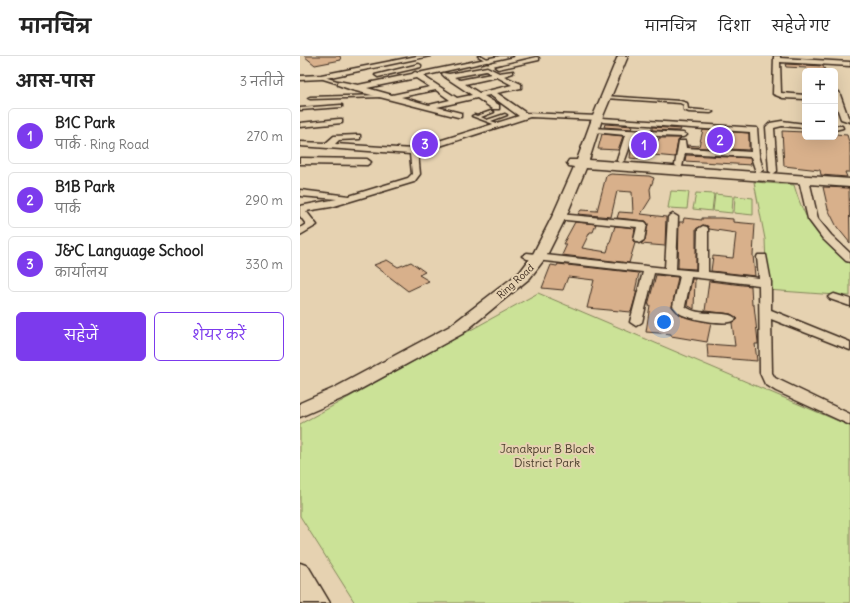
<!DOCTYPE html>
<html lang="hi">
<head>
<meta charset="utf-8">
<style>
  body { margin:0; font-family:Delius,"Playpen Sans Deva",sans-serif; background:#f2f2f2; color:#222 }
  .controls { position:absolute; right:12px; top:12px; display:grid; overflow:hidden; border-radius:6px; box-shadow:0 4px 16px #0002 }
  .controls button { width:36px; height:36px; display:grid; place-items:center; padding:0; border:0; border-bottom:1px solid #e0e0e0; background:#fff; color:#222; font:20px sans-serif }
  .you { position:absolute; left:364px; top:266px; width:14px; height:14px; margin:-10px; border:3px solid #fff; border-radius:50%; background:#1a73e8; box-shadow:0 0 0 6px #1a73e833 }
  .badge { display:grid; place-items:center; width:26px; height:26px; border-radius:50%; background:#7c3aed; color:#fff; font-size:13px; font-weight:700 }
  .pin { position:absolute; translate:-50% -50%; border:2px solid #fff; box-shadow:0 1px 4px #0006 }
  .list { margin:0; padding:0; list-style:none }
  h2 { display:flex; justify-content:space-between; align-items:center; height:52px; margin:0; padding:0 16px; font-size:17px }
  h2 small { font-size:13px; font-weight:400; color:#767676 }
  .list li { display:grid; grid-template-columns:26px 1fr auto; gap:12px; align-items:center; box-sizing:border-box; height:56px; margin:0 8px 8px; padding:0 8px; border:1px solid #e0e0e0; border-radius:6px }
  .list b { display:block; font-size:15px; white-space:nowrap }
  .list p { margin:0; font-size:13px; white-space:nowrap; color:#767676 }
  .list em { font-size:13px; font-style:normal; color:#767676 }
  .actions { display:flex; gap:8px; padding:12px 16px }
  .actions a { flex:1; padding:9px 0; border:1px solid #7c3aed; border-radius:6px; text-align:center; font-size:14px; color:#7c3aed }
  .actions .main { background:#7c3aed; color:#fff }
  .map { position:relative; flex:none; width:550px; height:547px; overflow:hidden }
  header { display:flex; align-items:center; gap:24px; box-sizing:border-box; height:56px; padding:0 20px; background:#fff; border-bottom:1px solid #e0e0e0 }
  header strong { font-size:19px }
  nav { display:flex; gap:22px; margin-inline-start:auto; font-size:14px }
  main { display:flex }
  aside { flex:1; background:#fff }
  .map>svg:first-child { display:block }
</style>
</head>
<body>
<header>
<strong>मानचित्र</strong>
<nav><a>मानचित्र</a><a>दिशा</a><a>सहेजे गए</a></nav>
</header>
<main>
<aside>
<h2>आस-पास<small>3 नतीजे</small></h2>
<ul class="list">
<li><span class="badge">1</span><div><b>B1C Park</b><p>पार्क · Ring Road</p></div><em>270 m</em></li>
<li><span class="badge">2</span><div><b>B1B Park</b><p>पार्क</p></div><em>290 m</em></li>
<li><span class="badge">3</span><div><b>J&amp;C Language School</b><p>कार्यालय</p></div><em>330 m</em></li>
</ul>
<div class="actions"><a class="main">सहेजें</a><a>शेयर करें</a></div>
</aside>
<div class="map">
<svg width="550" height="547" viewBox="0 0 550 547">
  <rect width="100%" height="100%" fill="#e6d2b1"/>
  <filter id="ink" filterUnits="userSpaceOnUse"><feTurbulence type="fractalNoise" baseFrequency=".025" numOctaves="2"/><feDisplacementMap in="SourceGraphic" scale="8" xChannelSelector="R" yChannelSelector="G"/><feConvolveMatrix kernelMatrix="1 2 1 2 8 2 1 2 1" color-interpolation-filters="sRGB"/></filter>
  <g filter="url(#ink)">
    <g fill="#cbe297" stroke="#83865a">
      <polygon points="330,78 354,80 353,94 333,93 335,86 328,85"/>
      <path d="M 454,126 L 494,129 C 505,167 519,183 550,207 L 550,240 L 467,234 L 465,183 Z"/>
      <polygon points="371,135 389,136 387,153 368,152"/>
      <polygon points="396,137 414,138 412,155 393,153"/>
      <polygon points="415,138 433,140 432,157 413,155"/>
      <polygon points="435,140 453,142 453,159 434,157"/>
      <polygon points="238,237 550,370 550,547 55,547 0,460 0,368"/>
    </g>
    <g fill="#d8b08b" stroke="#3b2a1e">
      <polygon points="4,0 40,0 41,4 15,9"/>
      <polygon points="485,8 523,10 525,14 508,15 506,12 486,11"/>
      <polygon points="305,68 333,70 331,73 304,71"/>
      <polygon points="352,71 381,73 380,75 352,74"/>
      <polygon points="403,74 449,77 449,94 387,91 387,89 399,90"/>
      <polygon points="482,75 504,76 505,81 535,81 535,78 547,79 550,89 550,116 545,116 547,121 521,119 520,114 484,110"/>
      <polygon points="302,78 323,80 318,94 298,93"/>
      <polygon points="359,82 381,82 378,85 375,101 353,99"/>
      <polygon points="331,94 340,94 339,103 330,102"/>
      <polygon points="386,99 450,102 451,109 385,105"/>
      <polygon points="311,118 349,120 354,122 350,133 351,142 341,158 366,161 365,190 341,188 345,184 348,168 346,165 317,162 319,156 333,157 332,136 317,135 311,161 278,158 281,154 297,155 306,120"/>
      <polygon points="523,131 549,132 550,187 537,171 528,153"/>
      <polygon points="384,162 402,164 402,162 421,162 433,163 433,166 455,168 453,199 455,220 411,215 413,200 433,202 436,177 409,173 407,170 403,169 396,173 396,213 378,212 379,166 383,166"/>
      <polygon points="275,166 296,168 293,176 290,176 282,192 307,196 315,170 335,172 333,185 337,187 335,187 329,207 262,199 267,188 263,188"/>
      <polygon points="87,204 98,211 111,206 125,216 119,219 129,225 108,235 74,209"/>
      <polygon points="258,208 339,217 335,235 337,235 331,256 287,252 294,224 268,221 263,234 242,232 251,209 257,210"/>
      <polygon points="356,219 378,221 372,251 382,260 411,267 407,286 371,280 371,278 346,276 350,249 348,249"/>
      <polygon points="392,223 395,223 394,253 387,249"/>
      <polygon points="409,225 451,230 452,249 454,249 458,286 458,288 455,288 457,305 408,301 407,288 435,290 432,267 438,263 431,258 405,255"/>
    </g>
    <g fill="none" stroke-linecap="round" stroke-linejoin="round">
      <defs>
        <g id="lane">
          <polygon points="178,0 182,0 191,5 188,6"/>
          <polygon points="21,20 37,25 38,26 36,27 20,22 20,20"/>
          <polygon points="82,39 84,40 83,41 10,43 8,42 10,41"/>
          <polygon points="305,40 380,45 387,47 388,53 411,55 413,56 411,57 389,56 384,54 384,49 380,47 306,42 305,42"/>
          <polygon points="41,49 42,49 42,51 0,54 0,52"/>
          <polygon points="191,55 194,56 181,61 187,64 205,58 207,59 191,65 197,67 197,69 196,69 172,60 174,59 177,60"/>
        </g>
        <g id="street">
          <polygon points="117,0 130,0 21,23 0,24 0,20 21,19"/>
          <path d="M 200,0 L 213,0 L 123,20 L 157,42 L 172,39 L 145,21 L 142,18 L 143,17 L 149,18 L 187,11 L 199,17 L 213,15 L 213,17 L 204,20 L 221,28 L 221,32 L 197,37 L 226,57 L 298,60 L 302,62 L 457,72 L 459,99 L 463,114 L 459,117 L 456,116 L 451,101 L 385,97 L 382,111 L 379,112 L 375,109 L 379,85 L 385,85 L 386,92 L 451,96 L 450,76 L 303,66 L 299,64 L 230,61 L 118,97 L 120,118 L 114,126 L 31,151 L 6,155 L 17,169 L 0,179 L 0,172 L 6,168 L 0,160 L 0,150 L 37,143 L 0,140 L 0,134 L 49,140 L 108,122 L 112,118 L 110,98 L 0,90 L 0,86 L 26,87 L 34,80 L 57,79 L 60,79 L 60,83 L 39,84 L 35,88 L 113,93 L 219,60 L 190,39 L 184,40 L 199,49 L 199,53 L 193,53 L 177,42 L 137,51 L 161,57 L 161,61 L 158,61 L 52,34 L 38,29 L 38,25 L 58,29 L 112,18 L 115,16 L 118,17 ZM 186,15 L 191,18 L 160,24 L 154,21 ZM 197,21 L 212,29 L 179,37 L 165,28 ZM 116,22 L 130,31 L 92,39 L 67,32 ZM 136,34 L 150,44 L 129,49 L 101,41 Z"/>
          <polygon points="474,0 480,0 480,2 550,6 550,10 480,6 481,37 505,39 505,43 483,42 473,38"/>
          <polygon points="237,1 239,2 239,4 198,13 195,11"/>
          <polygon points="119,8 121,9 121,11 78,21 75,19"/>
          <polygon points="535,34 539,36 548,61 550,62 550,66 541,63 535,46"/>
          <polygon points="39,63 42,63 42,67 0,71 0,67"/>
          <polygon points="482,65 505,68 505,72 482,70 474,72 477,115 473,118 469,115 466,71 470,67"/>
          <polygon points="535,70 542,70 543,72 535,74"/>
          <polygon points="291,72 383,77 387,79 383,81 334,79 325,104 321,107 317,104 325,79 294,76 291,76"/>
          <polygon points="0,102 67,103 71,106 67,109 0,108"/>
          <polygon points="504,121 509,124 518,163 531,179 550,197 550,206 546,205 523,183 508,163 499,124"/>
          <polygon points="259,158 345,166 347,168 344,184 339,187 334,184 337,171 256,163 254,161"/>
          <path d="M 373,158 L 378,161 L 376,213 L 397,215 L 398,173 L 403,170 L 407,171 L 408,173 L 408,216 L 459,222 L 457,201 L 458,199 L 466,199 L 471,226 L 471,254 L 550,286 L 550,294 L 471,263 L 472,317 L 475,322 L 550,358 L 550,369 L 476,335 L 465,328 L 460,317 L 459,229 L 391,221 L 385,250 C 397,262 429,253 436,263 C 430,271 391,263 383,259 C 378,257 376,254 373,250 L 380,220 L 354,217 L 342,266 L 336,270 L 330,266 L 343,216 L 227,203 L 222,200 L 227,197 L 365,212 L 368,161 Z"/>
          <polygon points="534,238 550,243 550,250 530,243 528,241"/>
        </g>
        <g id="secondary">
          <polygon points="318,0 328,0 303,60 289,104 550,123 550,131 286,112 266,161 246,201 230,222 162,278 48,340 0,361 0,347 34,332 150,270 220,216 232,200 252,161 274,111 269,110 267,107 269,104 277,104 293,60"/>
          <polygon points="0,507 8,510 30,547 0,547"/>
        </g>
      </defs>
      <use href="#lane" stroke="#3b2a1e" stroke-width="3"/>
      <use href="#street" stroke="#3b2a1e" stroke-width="3"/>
      <use href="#secondary" stroke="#3b2a1e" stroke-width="3"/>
      <use href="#lane" fill="#e6d2b1" fill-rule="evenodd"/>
      <use href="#street" fill="#e6d2b1" fill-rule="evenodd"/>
      <use href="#secondary" fill="#e6d2b1" fill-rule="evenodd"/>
    </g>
  </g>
  <g text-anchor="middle" stroke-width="4" stroke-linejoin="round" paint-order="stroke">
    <g font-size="10" fill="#3b2a1e" stroke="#e6d2b1">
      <text transform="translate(215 225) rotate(-42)" y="4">Ring Road</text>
    </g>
    <g font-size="12" fill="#493c2a" stroke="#e6d2b1">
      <text x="247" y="397">Janakpur B Block<tspan x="247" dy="14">District Park</tspan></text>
    </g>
  </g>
</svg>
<div class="controls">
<button>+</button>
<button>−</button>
</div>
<div class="you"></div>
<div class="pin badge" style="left:344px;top:89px">1</div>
<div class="pin badge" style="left:420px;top:84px">2</div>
<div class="pin badge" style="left:125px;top:88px">3</div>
</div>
</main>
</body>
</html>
